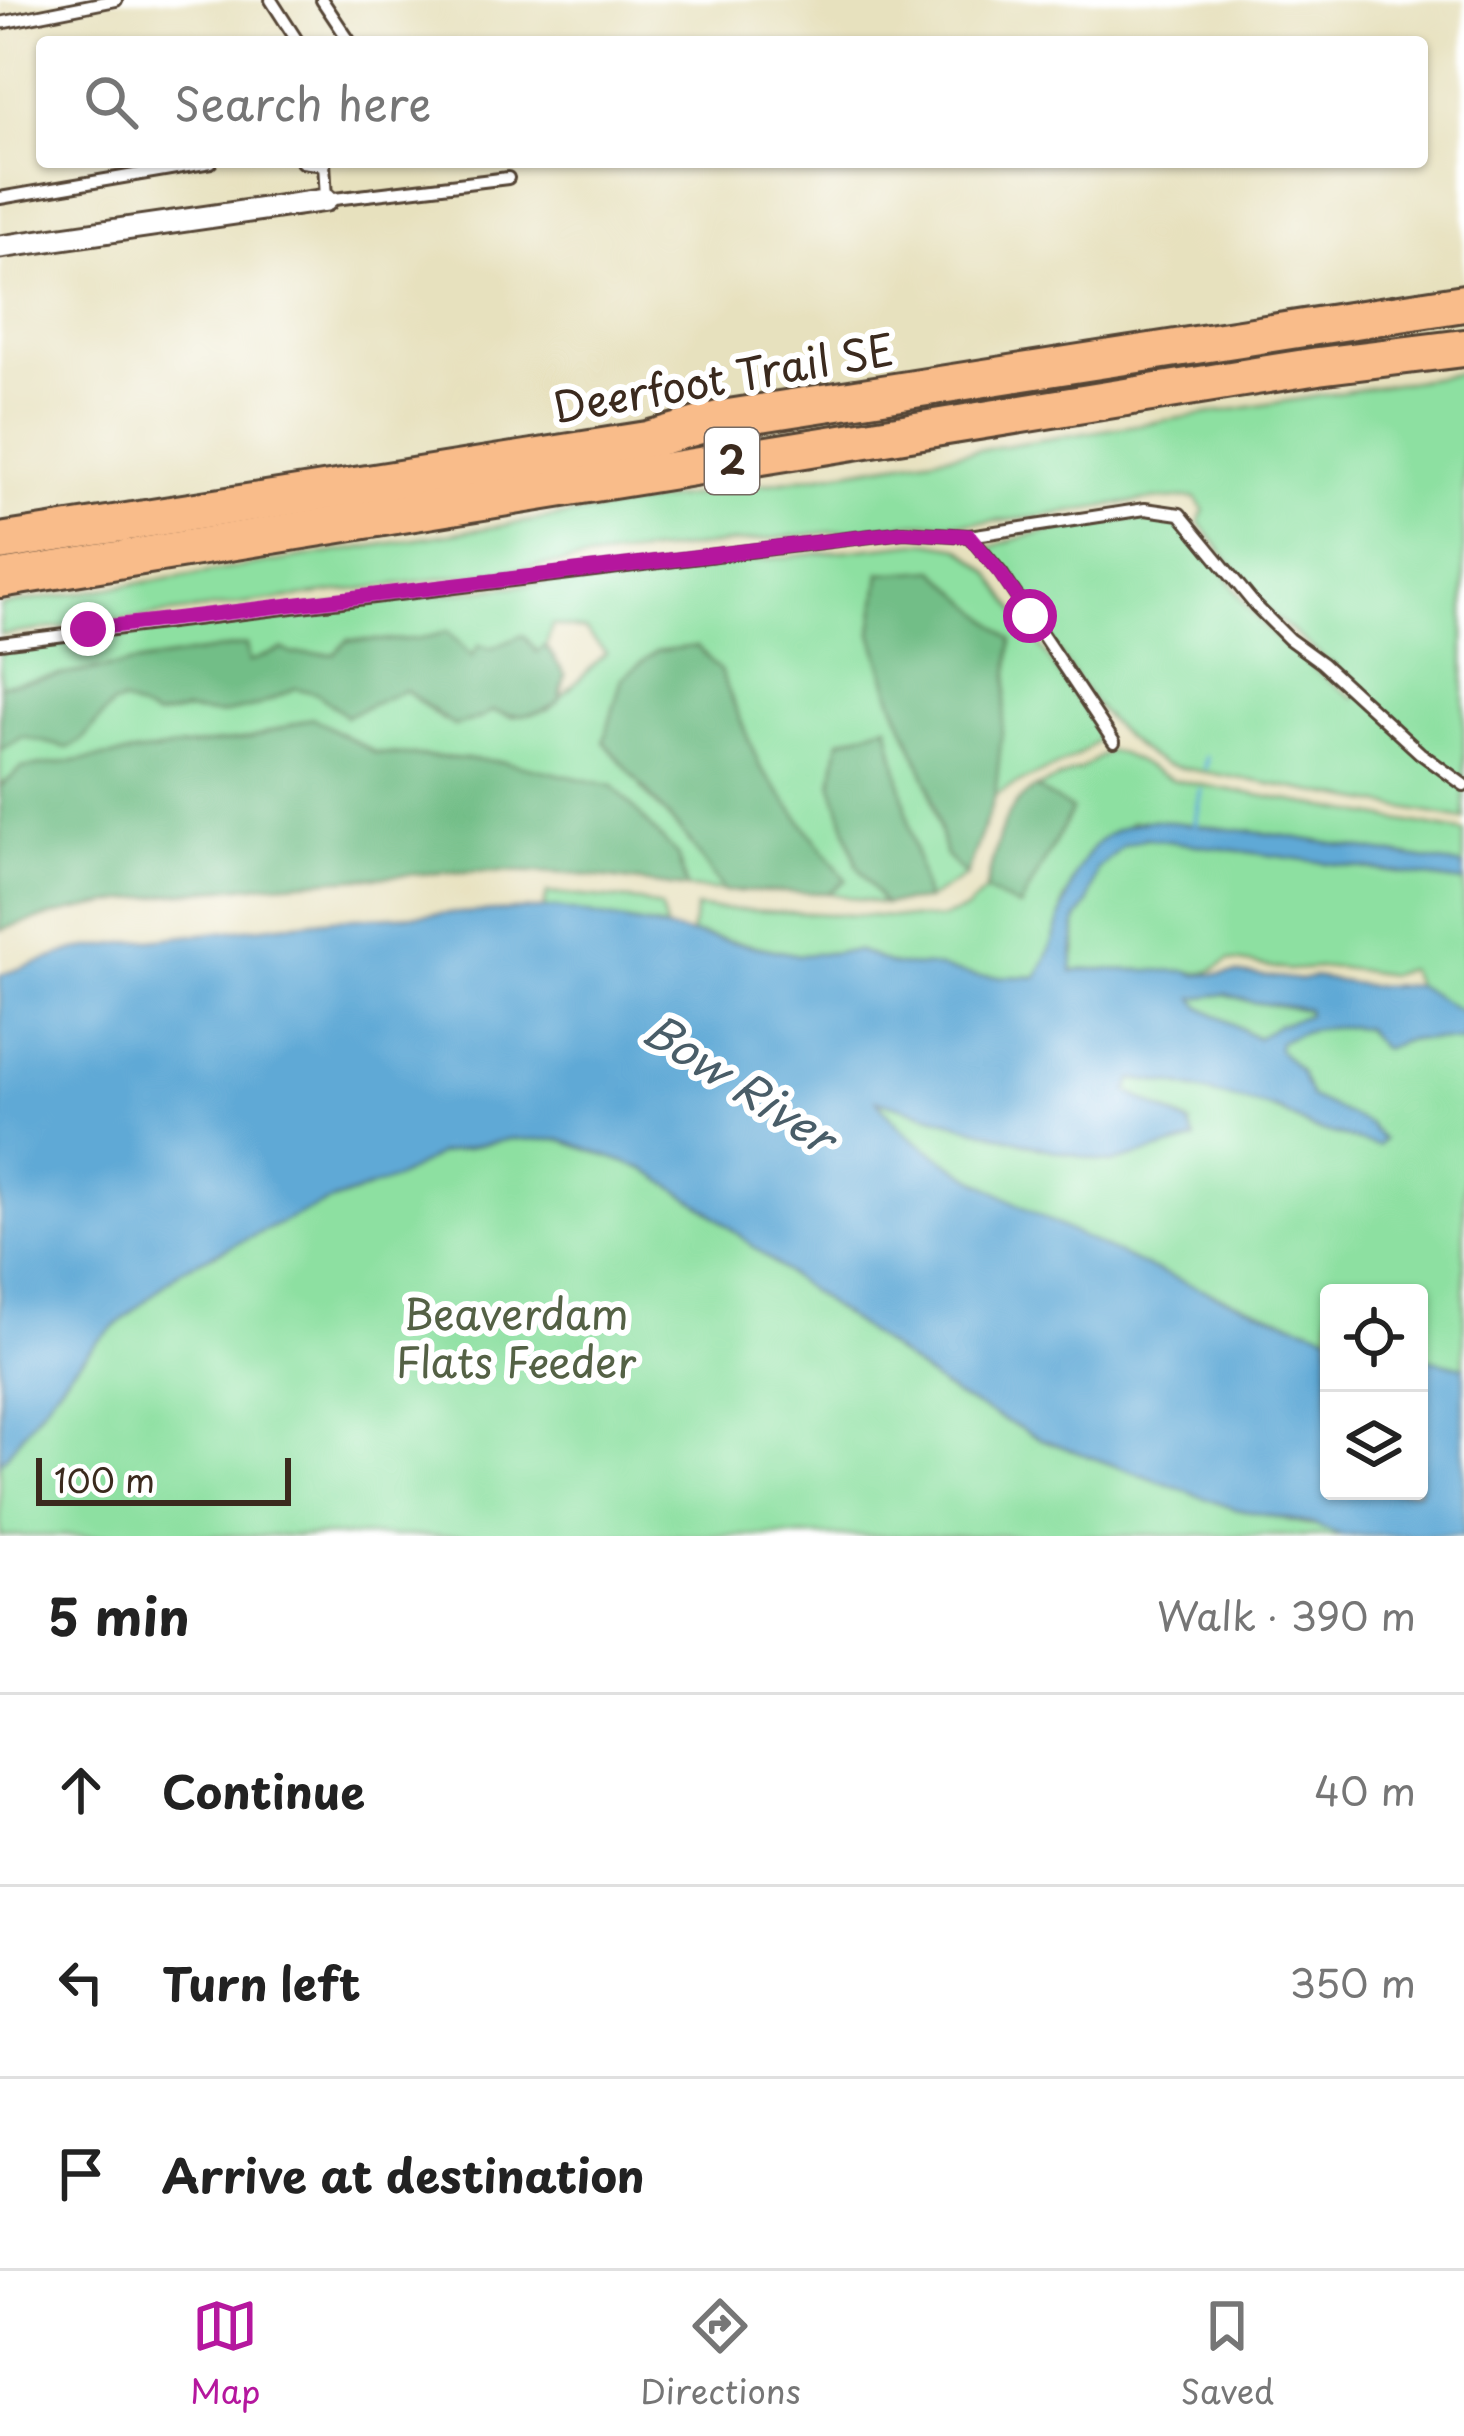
<!DOCTYPE html>
<html lang="en">
<head>
<meta charset="utf-8">
<style>
  body { margin:0; font-family:"Playpen Sans",sans-serif; background:#f6f6f6; color:#222 }
  .controls { position:absolute; right:36px; bottom:36px; display:grid; overflow:hidden; border-radius:12px; box-shadow:0 3px 9px #0004 }
  .controls button { width:108px; height:108px; display:grid; place-items:center; padding:0; border:0; border-bottom:3px solid #e0e0e0; background:#fff; color:#222; font:60px sans-serif }
  .scale { position:absolute; left:36px; bottom:30px; width:255px; box-sizing:border-box; padding-left:12px; border:6px solid #3b2a1e; border-top:0; font-size:33px; line-height:42px; white-space:nowrap; color:#3b2a1e; -webkit-text-stroke:9px #fff; paint-order:stroke }
  .stop { position:absolute; width:36px; height:36px; margin:-27px; border:9px solid #b5179e; border-radius:50%; background:#fff }
  .stop.end { background:#b5179e; border-color:#fff; box-shadow:0 3px 12px #0008 }
  .list { margin:0; padding:0; list-style:none }
  h2 { display:flex; justify-content:space-between; align-items:center; height:156px; margin:0; padding:0 48px; font-size:51px }
  h2 small { font-size:39px; font-weight:400; color:#767676 }
  .list li { display:grid; grid-template-columns:78px 1fr auto; gap:36px; align-items:center; box-sizing:border-box; height:192px; padding:0 48px; border-top:3px solid #e0e0e0 }
  .list b { display:block; font-size:45px; white-space:nowrap }
  .list em { font-size:39px; font-style:normal; color:#767676 }
  .icon { flex:none; width:66px; height:66px; fill:none; stroke:currentColor; stroke-width:2; stroke-linecap:round; stroke-linejoin:round }
  .map { position:relative; flex:none; width:1464px; height:1536px; overflow:hidden }
  .search { position:absolute; background:#fff; box-shadow:0 3px 9px #0004; left:36px; right:36px; top:36px; height:132px; display:flex; align-items:center; gap:30px; box-sizing:border-box; padding:0 42px; border-radius:12px; color:#767676; font-size:45px }
  .sheet { height:732px; background:#fff }
  nav { display:flex; justify-content:space-around; align-items:center; box-sizing:border-box; height:168px; border-top:3px solid #e0e0e0; background:#fff; font-size:33px; color:#767676 }
  nav a { display:grid; justify-items:center; gap:6px }
  nav .on { color:#b5179e }
  .map>svg:first-child { display:block }
</style>
</head>
<body>
<div class="map">
<svg width="1464" height="1536" viewBox="0 0 1464 1536">
  <rect width="100%" height="100%" fill="#fff"/>
  <filter id="ink" filterUnits="userSpaceOnUse"><feTurbulence type="fractalNoise" baseFrequency=".00833" numOctaves="2"/><feDisplacementMap in="SourceGraphic" scale="24" xChannelSelector="R" yChannelSelector="G"/><feConvolveMatrix kernelMatrix="1 2 1 2 8 2 1 2 1" color-interpolation-filters="sRGB"/></filter>
  <filter id="wash" filterUnits="userSpaceOnUse"><feTurbulence type="fractalNoise" baseFrequency=".004" numOctaves="4" result="noise"/><feDisplacementMap in="SourceGraphic" scale="48" xChannelSelector="R" yChannelSelector="G"/><feGaussianBlur stdDeviation="2.7" result="paint"/><feColorMatrix in="noise" values="0 0 0 0 0 0 0 0 0 0 0 0 0 0 0 0 0 1.4 0 .05"/><feComposite in="paint" operator="in"/></filter>
  <g filter="url(#wash)">
    <rect width="100%" height="100%" fill="#e7e1be"/>
    <g fill="#8de0a1" stroke="#648560" stroke-width="3">
      <path d="M 1464,373 L 1464,819 L 1166,765 C 1091,731 1041,613 989,548 C 1023,534 1146,507 1178,525 C 1215,546 1233,593 1261,623 C 1284,649 1325,678 1354,698 L 1362,689 L 1269,613 L 1199,522 L 1204,510 L 1196,498 C 1138,497 1085,511 1028,518 C 990,523 954,524 915,523 L 640,553 L 0,635 L 0,606 L 46,598 Z"/>
      <path d="M 926,542 L 960,548 L 989,572 L 1091,720 L 1098,739 C 1069,768 1028,773 995,796 L 998,753 L 880,574 L 872,633 L 892,698 L 930,788 L 946,856 L 966,876 L 926,900 L 888,726 L 839,740 L 832,784 L 857,865 L 884,904 L 828,893 L 845,879 L 760,767 L 720,671 L 641,788 L 690,842 L 724,891 L 687,888 L 677,855 L 505,762 L 375,752 L 313,718 L 250,738 L 23,768 L 0,787 L 0,750 L 23,737 L 81,741 L 112,705 L 124,702 L 156,717 L 185,711 L 221,714 L 257,706 L 296,688 L 318,694 L 346,716 L 405,690 L 442,720 L 492,711 L 511,717 L 548,710 L 606,653 L 585,630 L 552,625 L 546,646 L 537,653 L 522,636 L 472,657 L 447,631 C 421,643 378,640 349,640 L 334,654 L 293,654 L 283,649 L 249,663 L 245,645 L 0,685 L 0,651 L 301,609 Z"/>
      <path d="M 1108,751 C 1130,753 1152,773 1174,780 L 1464,832 L 1464,866 L 1285,836 L 1155,820 L 1131,822 L 1065,898 L 1055,944 L 1037,977 L 976,976 L 893,965 L 859,951 L 800,955 L 691,933 L 696,908 L 939,919 L 966,910 L 985,891 L 1020,906 L 1072,810 L 1036,788 L 1081,769 Z"/>
      <path d="M 1146,838 L 1464,882 L 1464,1015 L 1416,985 L 1408,969 L 1390,975 L 1336,967 L 1288,970 L 1229,960 C 1215,969 1205,978 1188,971 L 1083,969 L 1070,972 L 1076,949 L 1076,921 L 1088,903 L 1098,869 L 1124,845 Z"/>
      <polygon points="547,893 640,901 661,908 666,928 544,908"/>
      <polygon points="1226,994 1252,1002 1307,1010 1308,1015 1258,1038 1200,1006 1194,998"/>
      <path d="M 1334,1025 L 1364,1028 L 1383,1049 L 1409,1039 L 1464,1041 L 1464,1367 L 1419,1357 L 1419,1293 L 1329,1293 L 1329,1334 C 1218,1298 936,1195 876,1098 L 1043,1148 L 1189,1123 L 1128,1092 L 1131,1079 L 1174,1084 L 1279,1110 L 1311,1128 L 1369,1124 L 1311,1097 L 1300,1071 L 1277,1049 L 1279,1042 L 1303,1029 Z"/>
      <polygon points="510,1139 560,1140 645,1169 709,1211 794,1279 953,1394 1041,1439 1235,1508 1358,1536 0,1536 0,1464 68,1373 98,1341 182,1269 318,1206 395,1179 438,1154"/>
    </g>
    <g fill="#72be87" stroke="#567452" stroke-width="3">
      <polygon points="935,570 1012,640 995,796 966,876 946,856 930,788 892,698 872,633 880,574"/>
      <path d="M 447,631 L 472,656 L 479,645 L 491,649 L 523,635 L 537,652 L 546,646 L 565,675 L 559,701 C 539,717 515,718 492,711 L 482,718 L 454,726 L 405,690 L 346,716 L 318,694 L 296,688 L 257,706 L 221,714 L 185,711 L 156,717 L 123,702 L 112,705 L 81,741 L 68,748 L 23,737 L 0,750 L 0,685 L 246,645 L 249,662 L 283,649 L 293,654 L 334,654 L 348,640 C 378,640 422,643 447,631 Z"/>
      <polygon points="697,646 720,671 760,767 846,880 828,893 724,891 690,842 604,742 622,678 656,651"/>
      <path d="M 313,718 L 375,753 L 505,762 L 613,786 L 677,855 L 687,888 C 636,882 584,873 533,872 C 470,869 404,875 342,879 C 227,887 110,895 0,930 L 0,787 L 22,768 L 250,738 Z"/>
      <polygon points="888,725 926,900 884,904 857,865 832,784 839,741"/>
      <path d="M 1036,788 L 1072,810 L 1020,907 L 985,891 C 996,853 999,807 1036,788 Z"/>
    </g>
    <path fill="#5ea9d6" stroke="#4c6a7a" stroke-width="3" fill-rule="evenodd" d="M 1155,820 L 1285,836 L 1464,866 L 1464,882 L 1146,838 L 1124,845 L 1098,869 L 1088,903 L 1076,921 L 1072,972 L 1083,969 L 1188,971 L 1197,975 L 1238,973 L 1301,980 L 1313,977 L 1370,986 L 1416,985 L 1464,1013 L 1464,1041 L 1410,1039 L 1383,1049 L 1364,1028 C 1332,1025 1308,1027 1279,1042 L 1278,1049 L 1300,1071 L 1311,1097 L 1369,1124 L 1383,1140 L 1378,1146 L 1311,1128 L 1279,1110 L 1174,1084 L 1132,1079 L 1128,1092 L 1189,1124 L 1195,1140 L 1111,1163 L 1043,1148 L 877,1100 C 897,1132 929,1150 960,1170 C 1075,1242 1201,1293 1329,1334 L 1329,1491 L 1419,1491 L 1419,1357 L 1464,1367 L 1464,1536 L 1343,1536 L 1309,1523 L 1235,1509 L 1041,1439 L 953,1394 L 794,1279 L 709,1211 L 645,1169 L 560,1140 L 510,1139 L 439,1154 L 395,1179 L 318,1206 L 182,1269 L 98,1341 L 68,1373 L 0,1464 L 0,975 L 75,950 L 132,942 L 333,919 L 556,908 L 800,955 L 859,951 L 893,965 L 930,966 L 976,976 L 1037,977 C 1074,913 1061,828 1155,820 ZM 1226,994 L 1252,1002 L 1307,1009 L 1308,1015 L 1277,1025 L 1257,1038 L 1200,1006 L 1194,998 Z"/>
    <g fill="none" stroke-linecap="round" stroke-linejoin="round">
      <g stroke="#5ea9d6" stroke-width="4.5">
        <polyline points="1205,767 1206,758"/>
        <polyline points="1195,825 1201,791"/>
      </g>
    </g>
  </g>
  <g filter="url(#ink)">
    <g fill="none" stroke-linecap="round" stroke-linejoin="round">
      <defs>
        <g id="service">
          <polyline points="271,0 298,42"/>
          <polyline points="322,0 350,42"/>
          <polyline points="0,23 116,0"/>
          <polyline points="302,162 324,165"/>
          <polyline points="324,162 326,200 508,178"/>
          <polyline points="0,198 211,162"/>
          <polyline points="969,536 1001,573 1114,742"/>
          <polyline points="0,643 904,532 969,536 1145,509 1180,514 1255,605 1289,639 1322,663 1420,753 1464,785"/>
        </g>
        <polyline id="minor" points="0,247 326,200"/>
        <g id="motorway">
          <polyline points="0,542 647,440 722,419 1464,303"/>
          <polyline points="0,579 1318,366 1464,348"/>
        </g>
      </defs>
      <use href="#service" stroke="#554536" stroke-width="16"/>
      <use href="#minor" stroke="#554536" stroke-width="27"/>
      <use href="#motorway" stroke="#554536" stroke-width="42"/>
      <use href="#service" stroke="#fff" stroke-width="10"/>
      <use href="#minor" stroke="#fff" stroke-width="21"/>
      <use href="#motorway" stroke="#f9bc8a" stroke-width="36"/>
    </g>
  </g>
  <g fill="none" stroke-linecap="round" stroke-linejoin="round" filter="url(#ink)">
    <polyline stroke="#b5179e" stroke-width="15" points="88,629 904,532 969,536 1000,573 1030,616"/>
  </g>
  <g text-anchor="middle" stroke-width="12" stroke-linejoin="round" paint-order="stroke">
    <rect fill="#fff" stroke="#766a62" stroke-width="3" x="705" y="428" width="54" height="66" rx="9"/>
    <g font-size="39" font-weight="bold" fill="#3b2a1e">
      <text x="732" y="475">2</text>
    </g>
    <g font-size="42" fill="#3b2a1e" stroke="#fff">
      <text transform="translate(724 379) rotate(-10)" y="15">Deerfoot Trail SE</text>
    </g>
    <g font-size="42" fill="#546145" stroke="#fff">
      <text x="516" y="1330">Beaverdam<tspan x="516" dy="48">Flats Feeder</tspan></text>
    </g>
    <g font-size="45" font-style="italic" fill="#495d68" stroke="#fff">
      <text transform="translate(739 1084) rotate(33)" y="16">Bow River</text>
    </g>
  </g>
</svg>
<div class="controls">
<button><svg class="icon" aria-label="locate" viewBox="0 0 24 24"><circle cx="12" cy="12" r="6"/><path d="M12 2v4M12 18v4M2 12h4M18 12h4"/></svg></button>
<button><svg class="icon" aria-label="layers" viewBox="0 0 24 24"><path d="M12 4l9 5-9 5-9-5zM3 14l9 5 9-5"/></svg></button>
</div>
<div class="scale">100 m</div>
<div class="stop" style="left:1030px;top:616px"></div>
<div class="stop end" style="left:88px;top:629px"></div>
<div class="search"><svg class="icon" aria-label="search" viewBox="0 0 24 24"><circle cx="10" cy="10" r="6"/><path d="M15 15l6 6"/></svg>Search here</div>
</div>
<section class="sheet">
<h2>5 min<small>Walk · 390 m</small></h2>
<ul class="list">
<li><svg class="icon" aria-label="ahead" viewBox="0 0 24 24"><path d="M12 20V5M6 11l6-6 6 6"/></svg><div><b>Continue</b></div><em>40 m</em></li>
<li><svg class="icon" aria-label="left" viewBox="0 0 24 24"><path d="M17 20v-9H6M10 6l-5 5 5 5"/></svg><div><b>Turn left</b></div><em>350 m</em></li>
<li><svg class="icon" aria-label="arrive" viewBox="0 0 24 24"><path d="M6 21V4h12l-3 4 3 4H6"/></svg><div><b>Arrive at destination</b></div></li>
</ul>
</section>
<nav>
<a class="on"><svg class="icon" aria-label="map" viewBox="0 0 24 24"><path d="M3 6l6-2 6 2 6-2v14l-6 2-6-2-6 2zM9 4v14M15 6v14"/></svg>Map</a>
<a><svg class="icon" aria-label="directions" viewBox="0 0 24 24"><path d="M12 3l9 9-9 9-9-9zM9 14v-3h6M13 9l2 2-2 2"/></svg>Directions</a>
<a><svg class="icon" aria-label="saved" viewBox="0 0 24 24"><path d="M7 4h10v16l-5-4-5 4z"/></svg>Saved</a>
</nav>
</body>
</html>
